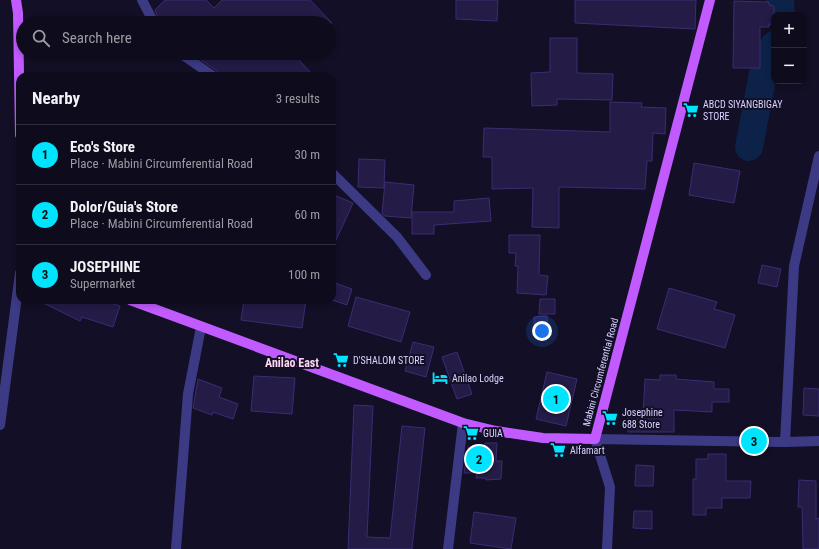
<!DOCTYPE html>
<html lang="en">
<head>
<meta charset="utf-8">
<style>
  body { margin:0; font-family:"Roboto Condensed",sans-serif; background:#171425; color:#f1f3f6 }
  .controls { position:absolute; right:12px; top:12px; display:grid; overflow:hidden; border-radius:8px; box-shadow:0 2px 6px #0003 }
  .controls button { width:36px; height:36px; display:grid; place-items:center; padding:0; border:0; border-bottom:1px solid #2e2b3b; background:#0e0b1c; color:#f1f3f6; font:20px sans-serif }
  .you { position:absolute; left:542px; top:331px; width:14px; height:14px; margin:-10px; border:3px solid #fff; border-radius:50%; background:#1a73e8; box-shadow:0 0 0 6px #1a73e833 }
  .badge { display:grid; place-items:center; width:26px; height:26px; border-radius:50%; background:#00e5ff; color:#111; font-size:13px; font-weight:700 }
  .pin { position:absolute; translate:-50% -50%; border:2px solid #fff; box-shadow:0 1px 4px #0006 }
  .list { margin:0; padding:0; list-style:none }
  h2 { display:flex; justify-content:space-between; align-items:center; height:52px; margin:0; padding:0 16px; font-size:17px }
  h2 small { font-size:13px; font-weight:400; color:#9b9ba3 }
  .list li { display:grid; grid-template-columns:26px 1fr auto; gap:12px; align-items:center; box-sizing:border-box; height:60px; padding:0 16px; border-top:1px solid #2e2b3b }
  .list b { display:block; font-size:15px; white-space:nowrap }
  .list p { margin:0; font-size:13px; white-space:nowrap; color:#9b9ba3 }
  .list em { font-size:13px; font-style:normal; color:#9b9ba3 }
  .icon { flex:none; width:22px; height:22px; fill:none; stroke:currentColor; stroke-width:2; stroke-linecap:round; stroke-linejoin:round }
  .map { position:relative; flex:none; width:819px; height:549px; overflow:hidden }
  .search { position:absolute; background:#0e0b1c; box-shadow:0 2px 6px #0003; left:16px; top:16px; width:320px; height:44px; display:flex; align-items:center; gap:10px; box-sizing:border-box; padding:0 14px; border-radius:22px; color:#9b9ba3; font-size:15px }
  .panel { position:absolute; background:#0e0b1c; box-shadow:0 2px 6px #0003; left:16px; top:72px; width:320px; height:232px; border-radius:12px }
  .map>svg:first-child { display:block }
</style>
</head>
<body>
<div class="map">
<svg width="819" height="549" viewBox="0 0 819 549">
  <rect width="100%" height="100%" fill="#130f26"/>
  <g fill="none" stroke-linecap="round" stroke-linejoin="round">
    <g stroke="#0c2248" stroke-width="28">
      <polyline points="780,0 781,15"/>
      <polyline points="749,147 764,68 774,45"/>
    </g>
  </g>
  <g fill="#241b47" stroke="#3b2d73">
    <polygon points="165,0 206,0 214,8 222,0 310,0 332,23 160,23 155,10"/>
    <polygon points="456,0 498,0 497,21 456,19"/>
    <polygon points="575,0 696,0 695,29 575,23"/>
    <polygon points="734,1 769,2 769,5 774,6 774,25 769,24 769,27 760,27 760,68 733,68"/>
    <polygon points="550,38 577,38 577,73 613,74 612,100 557,99 557,105 532,106 531,73 550,72"/>
    <polygon points="206,53 305,53 299,60 314,76 219,76 217,71 201,60"/>
    <polygon points="610,102 642,103 641,107 666,108 665,134 653,133 652,161 647,161 645,189 559,187 559,228 532,227 533,188 492,189 492,157 483,157 484,128 610,132"/>
    <polygon points="359,159 385,160 384,188 358,187"/>
    <polygon points="694,163 740,171 734,203 689,195"/>
    <polygon points="385,182 414,185 411,218 385,216 382,214"/>
    <polygon points="332,194 353,203 332,249"/>
    <polygon points="489,198 491,221 434,225 434,234 412,234 412,212 454,212 454,201"/>
    <polygon points="509,235 540,235 539,275 548,276 546,295 517,293 518,266 515,266 516,253 509,253"/>
    <polygon points="762,265 781,269 777,287 758,283"/>
    <polygon points="332,282 352,289 347,305 332,300"/>
    <polygon points="669,288 717,302 714,309 735,315 725,348 657,329"/>
    <polygon points="356,297 410,312 401,342 348,326"/>
    <polygon points="540,299 555,299 555,314 539,314"/>
    <polygon points="37,300 101,300 120,306 113,327 82,317 80,321"/>
    <polygon points="244,300 265,302 266,300 306,300 302,328 241,320"/>
    <polygon points="547,316 548,336 534,336 534,317"/>
    <polygon points="413,342 434,347 426,377 405,371"/>
    <polygon points="457,352 472,394 457,399 442,357"/>
    <polygon points="547,372 577,379 566,426 536,419"/>
    <polygon points="660,375 676,375 676,379 714,382 714,389 729,389 729,402 712,402 712,412 674,410 674,432 628,432 628,415 643,415 645,379 660,380"/>
    <polygon points="254,376 295,378 292,414 251,411"/>
    <polygon points="198,379 222,388 219,397 238,404 233,419 213,412 212,415 193,408"/>
    <polygon points="804,388 819,389 819,416 803,415"/>
    <polygon points="354,405 373,406 367,537 390,538 402,426 425,428 412,549 348,549"/>
    <polygon points="485,443 497,443 496,461 502,461 501,479 486,480 486,478 476,478 477,473 464,473 468,447 485,447"/>
    <polygon points="708,454 726,454 726,481 751,481 750,498 722,498 722,508 706,508 706,515 693,515 693,479 696,479 696,459 708,459"/>
    <polygon points="636,465 654,466 653,486 635,486"/>
    <polygon points="799,480 816,481 816,519 819,518 819,549 803,549 802,507 798,507"/>
    <polygon points="634,511 652,511 652,529 633,528"/>
    <polygon points="474,512 516,518 511,549 470,543"/>
  </g>
  <g fill="none" stroke-linecap="round" stroke-linejoin="round">
    <g stroke="#3d3a85" stroke-width="10">
      <polyline points="142,0 154,23"/>
      <polyline points="180,53 213,76"/>
      <polyline points="332,173 397,237 426,275"/>
      <polyline points="0,425 20,273"/>
      <polyline points="785,442 794,266 819,156"/>
      <polyline points="176,549 188,394 201,327"/>
      <polyline points="448,549 463,423"/>
      <polyline points="607,549 610,487 595,439 785,442 819,441"/>
    </g>
    <g stroke="#c25bff" stroke-width="10">
      <polyline points="16,0 18,13 20,135"/>
      <polyline points="130,300 463,423 496,431 543,438 595,439 710,0"/>
    </g>
  </g>
  <defs>
    <symbol id="supermarket-bare" viewBox="-9 -9 18 18"><path d="M-6-5.5h2.5l.6 2H6L4.5 2H-2.5L-4.4-4H-6ZM-1.5 3.2a1.3 1.3 0 1 0 .1 0ZM3 3.2a1.3 1.3 0 1 0 .1 0Z" fill="#00e5ff" stroke="#130f26" stroke-width="2.5" paint-order="stroke"/></symbol>
    <symbol id="hotel-bare" viewBox="-9 -9 18 18"><path d="M-6-4.5h1.5V1H6V5H4.5V3h-9V5H-6ZM-4 0a1.8 1.8 0 1 1 3.6 0ZM.5 0V-2.5h3Q6-2.5 6 0Z" fill="#00e5ff" stroke="#130f26" stroke-width="2.5" paint-order="stroke"/></symbol>
  </defs>
  <g fill-rule="evenodd">
    <use href="#supermarket-bare" x="680" y="99" width="22" height="22"/>
    <use href="#supermarket-bare" x="330" y="349" width="22" height="22"/>
    <use href="#hotel-bare" x="429" y="367" width="22" height="22"/>
    <use href="#supermarket-bare" x="599" y="407" width="22" height="22"/>
    <use href="#supermarket-bare" x="460" y="422" width="22" height="22"/>
    <use href="#supermarket-bare" x="547" y="439" width="22" height="22"/>
  </g>
  <g text-anchor="middle" stroke-width="4" stroke-linejoin="round" paint-order="stroke">
    <g font-size="10" fill="#d9d4ff" stroke="#130f26" text-anchor="start">
      <text x="703" y="108">ABCD SIYANGBIGAY<tspan x="703" dy="12">STORE</tspan></text>
      <text x="353" y="364">D'SHALOM STORE</text>
      <text x="452" y="382">Anilao Lodge</text>
      <text x="622" y="416">Josephine<tspan x="622" dy="12">688 Store</tspan></text>
      <text x="483" y="437">GUIA</text>
      <text x="570" y="454">Alfamart</text>
    </g>
    <g font-size="10" fill="#d9d4ff" stroke="#130f26">
      <text transform="translate(600 372) rotate(-75)" y="4">Mabini Circumferential Road</text>
    </g>
    <g font-size="12" font-weight="bold" fill="#ffd6f0" stroke="#130f26">
      <text x="292" y="367">Anilao East</text>
    </g>
  </g>
</svg>
<div class="controls">
<button>+</button>
<button>−</button>
</div>
<div class="you"></div>
<div class="pin badge" style="left:556px;top:399px">1</div>
<div class="pin badge" style="left:479px;top:459px">2</div>
<div class="pin badge" style="left:754px;top:441px">3</div>
<div class="search"><svg class="icon" aria-label="search" viewBox="0 0 24 24"><circle cx="10" cy="10" r="6"/><path d="M15 15l6 6"/></svg>Search here</div>
<section class="panel">
<h2>Nearby<small>3 results</small></h2>
<ul class="list">
<li><span class="badge">1</span><div><b>Eco's Store</b><p>Place · Mabini Circumferential Road</p></div><em>30 m</em></li>
<li><span class="badge">2</span><div><b>Dolor/Guia's Store</b><p>Place · Mabini Circumferential Road</p></div><em>60 m</em></li>
<li><span class="badge">3</span><div><b>JOSEPHINE</b><p>Supermarket</p></div><em>100 m</em></li>
</ul>
</section>
</div>
</body>
</html>
